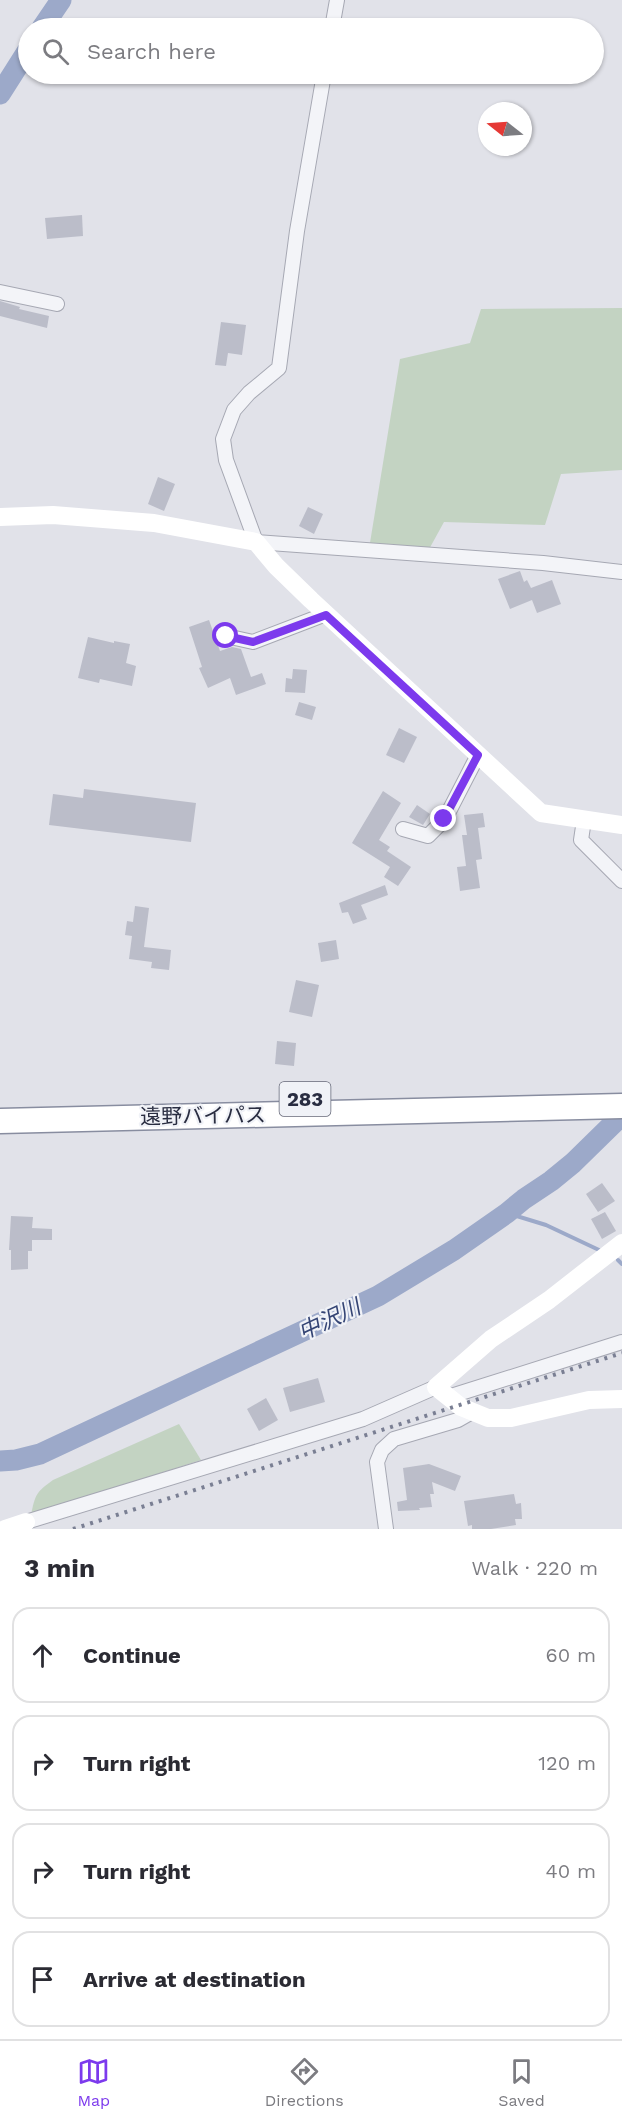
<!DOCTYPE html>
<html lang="en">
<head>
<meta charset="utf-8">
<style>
  body { margin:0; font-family:"Work Sans","Noto Sans JP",sans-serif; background:#f7f7f7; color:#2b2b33 }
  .compass { position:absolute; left:478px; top:102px; width:54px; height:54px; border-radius:50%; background:#fff; box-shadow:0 2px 4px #0004; rotate:287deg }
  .stop { position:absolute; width:18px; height:18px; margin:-14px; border:4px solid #7c3aed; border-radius:50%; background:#fff }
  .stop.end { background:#7c3aed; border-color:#fff; box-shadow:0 2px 6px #0008 }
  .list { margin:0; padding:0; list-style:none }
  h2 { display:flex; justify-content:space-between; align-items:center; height:78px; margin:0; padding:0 24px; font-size:26px }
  h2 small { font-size:20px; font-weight:400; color:#7c7c81 }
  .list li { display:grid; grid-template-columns:39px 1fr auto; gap:18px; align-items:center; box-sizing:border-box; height:96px; margin:0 12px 12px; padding:0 12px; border:2px solid #e1e1e2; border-radius:18px }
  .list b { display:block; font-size:22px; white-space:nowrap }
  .list em { font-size:20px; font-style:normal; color:#7c7c81 }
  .icon { flex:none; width:33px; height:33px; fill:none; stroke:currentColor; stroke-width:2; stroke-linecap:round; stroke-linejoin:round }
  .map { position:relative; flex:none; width:622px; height:1529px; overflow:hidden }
  .search { position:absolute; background:#fff; box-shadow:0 2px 4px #0004; left:18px; right:18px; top:18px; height:66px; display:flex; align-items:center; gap:15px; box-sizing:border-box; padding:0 21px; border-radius:33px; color:#7c7c81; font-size:22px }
  .sheet { height:510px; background:#fff }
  nav { display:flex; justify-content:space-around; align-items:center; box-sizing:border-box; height:84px; border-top:2px solid #e1e1e2; background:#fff; font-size:16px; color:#7c7c81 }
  nav a { display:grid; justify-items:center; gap:3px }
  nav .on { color:#7c3aed }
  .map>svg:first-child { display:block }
</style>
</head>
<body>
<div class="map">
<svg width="622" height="1529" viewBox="0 0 622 1529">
  <rect width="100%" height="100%" fill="#e1e2e9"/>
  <g fill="#c3d3c2">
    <polygon points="622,308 622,470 561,474 545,525 444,522 422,562 368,555 400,359 470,343 481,309"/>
    <path d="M 179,1424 L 201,1460 L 31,1515 C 35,1495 36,1492 53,1480 Z"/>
  </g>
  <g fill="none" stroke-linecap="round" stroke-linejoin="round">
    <g stroke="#9ca9c9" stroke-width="4">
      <polyline points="507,1213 546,1225 599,1250"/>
      <polyline points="618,1260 622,1264"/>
    </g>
    <g stroke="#9ca9c9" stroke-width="21">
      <polyline points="42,28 61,0"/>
      <polyline points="0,94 28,50"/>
      <polyline points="0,1461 16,1460 40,1454 378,1296 454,1250 507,1213 524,1199 551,1181 573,1163 622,1115"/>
    </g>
  </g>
  <g fill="#bbbdc9">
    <polygon points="82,215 83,236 47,239 45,218"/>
    <polygon points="0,301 20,307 19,309 49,316 47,328 0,316"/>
    <polygon points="221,322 246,325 242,355 228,353 226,366 215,365"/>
    <polygon points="158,477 175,484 164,511 148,504"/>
    <polygon points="308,507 323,514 314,534 299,526"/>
    <polygon points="520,571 524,582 527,580 531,588 552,580 561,604 537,613 532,600 510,609 498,579"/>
    <polygon points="209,620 220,651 232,647 241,649 251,677 262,673 266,684 236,695 230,678 208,688 199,668 202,667 189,627"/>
    <polygon points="88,637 114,643 114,641 130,644 126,663 136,666 132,686 100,679 99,683 78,678"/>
    <polygon points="293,669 307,670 305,693 285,692 286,678 292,679"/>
    <polygon points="299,702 316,707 312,720 295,715"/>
    <polygon points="399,728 417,737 404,763 386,755"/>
    <polygon points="84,789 196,803 191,842 49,825 53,794 83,798"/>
    <polygon points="383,791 401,803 379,840 390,847 387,851 411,867 398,886 384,877 390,867 352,843"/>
    <polygon points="417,805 430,814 423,825 409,817"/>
    <polygon points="483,813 485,827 478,828 482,859 476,860 480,888 460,891 457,867 466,866 462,835 467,835 464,815"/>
    <polygon points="385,885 388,895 361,905 367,919 353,924 348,912 342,913 339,903"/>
    <polygon points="135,906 149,908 144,947 171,950 169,970 151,968 152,962 129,959 132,936 125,935 127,921 133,922"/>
    <polygon points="336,940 339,959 321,962 318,943"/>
    <polygon points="296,980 319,985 312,1017 289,1012"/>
    <polygon points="277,1041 296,1043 294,1066 275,1064"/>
    <polygon points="602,1183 615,1201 598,1212 586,1194"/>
    <polygon points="605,1212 616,1231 602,1239 591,1219"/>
    <polygon points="11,1216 33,1217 32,1228 52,1229 52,1240 32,1240 32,1251 28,1251 28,1269 11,1270 11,1250 9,1250"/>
    <polygon points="318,1378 325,1402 290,1412 283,1388"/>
    <polygon points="266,1398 278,1420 259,1431 247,1409"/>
    <polygon points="429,1464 461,1476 455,1491 432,1482 434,1494 430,1494 432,1507 419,1508 420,1510 398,1511 397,1502 407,1500 403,1468"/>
    <polygon points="514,1494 516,1504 521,1503 522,1519 515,1519 516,1525 491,1529 472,1529 472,1525 468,1526 464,1501"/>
  </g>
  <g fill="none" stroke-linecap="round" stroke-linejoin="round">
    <defs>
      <g id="street">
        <polyline points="332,28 337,0"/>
        <polyline points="324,74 297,231 279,368 249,393 234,410 223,439 226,460 256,542 543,563 622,572"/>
        <polyline points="0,292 57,304"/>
        <polyline points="226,636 253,642 326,614"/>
        <polyline points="584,820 581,840 622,881"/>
        <polyline points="403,829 428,836 445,819 478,755"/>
        <polyline points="448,1397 622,1342"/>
        <polyline points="26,1522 363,1419 436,1387"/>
        <polyline points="386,1529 377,1462 382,1450 394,1439 458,1420 472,1412"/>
      </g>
      <polyline id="highway" points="0,1121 622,1106"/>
    </defs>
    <use href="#street" stroke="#a6a8b3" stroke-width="16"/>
    <use href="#highway" stroke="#888da0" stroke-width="27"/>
    <use href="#street" stroke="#f3f4f8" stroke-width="14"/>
    <g stroke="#fff" stroke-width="18">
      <polyline points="0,517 53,515 154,523 256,542 276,566 311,600 541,813 622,825"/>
      <polyline points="622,1243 549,1300 491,1339 436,1387 461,1407 488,1418 511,1418 589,1400 622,1399"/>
      <polyline points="5,1529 26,1522"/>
    </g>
    <use href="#highway" stroke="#fff" stroke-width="24"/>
    <polyline stroke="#7a7f93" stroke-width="4" stroke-dasharray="3 6" stroke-linecap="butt" points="73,1529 622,1353"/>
  </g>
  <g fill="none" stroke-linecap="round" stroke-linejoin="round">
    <polyline stroke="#7c3aed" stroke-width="8" points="226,636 253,642 326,615 478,755 444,819"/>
  </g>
  <g text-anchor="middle" stroke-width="4.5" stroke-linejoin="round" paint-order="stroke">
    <rect fill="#f0f2f7" stroke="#656878" stroke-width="1.5" x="279.5" y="1082" width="51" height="34" rx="4.5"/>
    <g font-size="20" font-weight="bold" fill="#292d41">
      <text x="305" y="1106">283</text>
    </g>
    <g font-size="21" fill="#292d41" stroke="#f0f2f7">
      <text transform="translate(203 1116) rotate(-1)" y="7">遠野バイパス</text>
    </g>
    <g font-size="22" font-style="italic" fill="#344474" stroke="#f0f2f7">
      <text transform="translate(329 1319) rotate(-25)" y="8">中沢川</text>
    </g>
  </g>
</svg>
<svg class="compass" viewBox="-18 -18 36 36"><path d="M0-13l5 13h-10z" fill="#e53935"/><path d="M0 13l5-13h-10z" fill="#7c7c81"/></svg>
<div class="stop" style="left:226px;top:636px"></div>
<div class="stop end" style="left:444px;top:819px"></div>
<div class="search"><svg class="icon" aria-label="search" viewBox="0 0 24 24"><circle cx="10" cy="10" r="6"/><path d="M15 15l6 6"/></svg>Search here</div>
</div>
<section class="sheet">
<h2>3 min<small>Walk · 220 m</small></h2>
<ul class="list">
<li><svg class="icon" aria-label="ahead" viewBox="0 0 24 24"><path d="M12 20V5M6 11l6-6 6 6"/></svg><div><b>Continue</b></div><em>60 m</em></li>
<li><svg class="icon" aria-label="right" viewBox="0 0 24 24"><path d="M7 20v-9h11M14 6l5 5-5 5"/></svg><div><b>Turn right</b></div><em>120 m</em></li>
<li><svg class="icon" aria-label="right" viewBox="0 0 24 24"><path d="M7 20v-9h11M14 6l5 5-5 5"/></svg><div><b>Turn right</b></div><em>40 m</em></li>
<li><svg class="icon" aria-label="arrive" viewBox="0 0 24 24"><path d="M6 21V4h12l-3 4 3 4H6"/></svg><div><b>Arrive at destination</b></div></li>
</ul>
</section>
<nav>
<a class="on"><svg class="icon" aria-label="map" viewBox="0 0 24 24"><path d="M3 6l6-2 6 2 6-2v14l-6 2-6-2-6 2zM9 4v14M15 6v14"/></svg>Map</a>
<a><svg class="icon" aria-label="directions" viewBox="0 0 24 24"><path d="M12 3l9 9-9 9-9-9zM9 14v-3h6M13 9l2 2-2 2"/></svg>Directions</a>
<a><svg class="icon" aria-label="saved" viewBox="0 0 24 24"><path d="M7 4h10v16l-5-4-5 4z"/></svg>Saved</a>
</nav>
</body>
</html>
